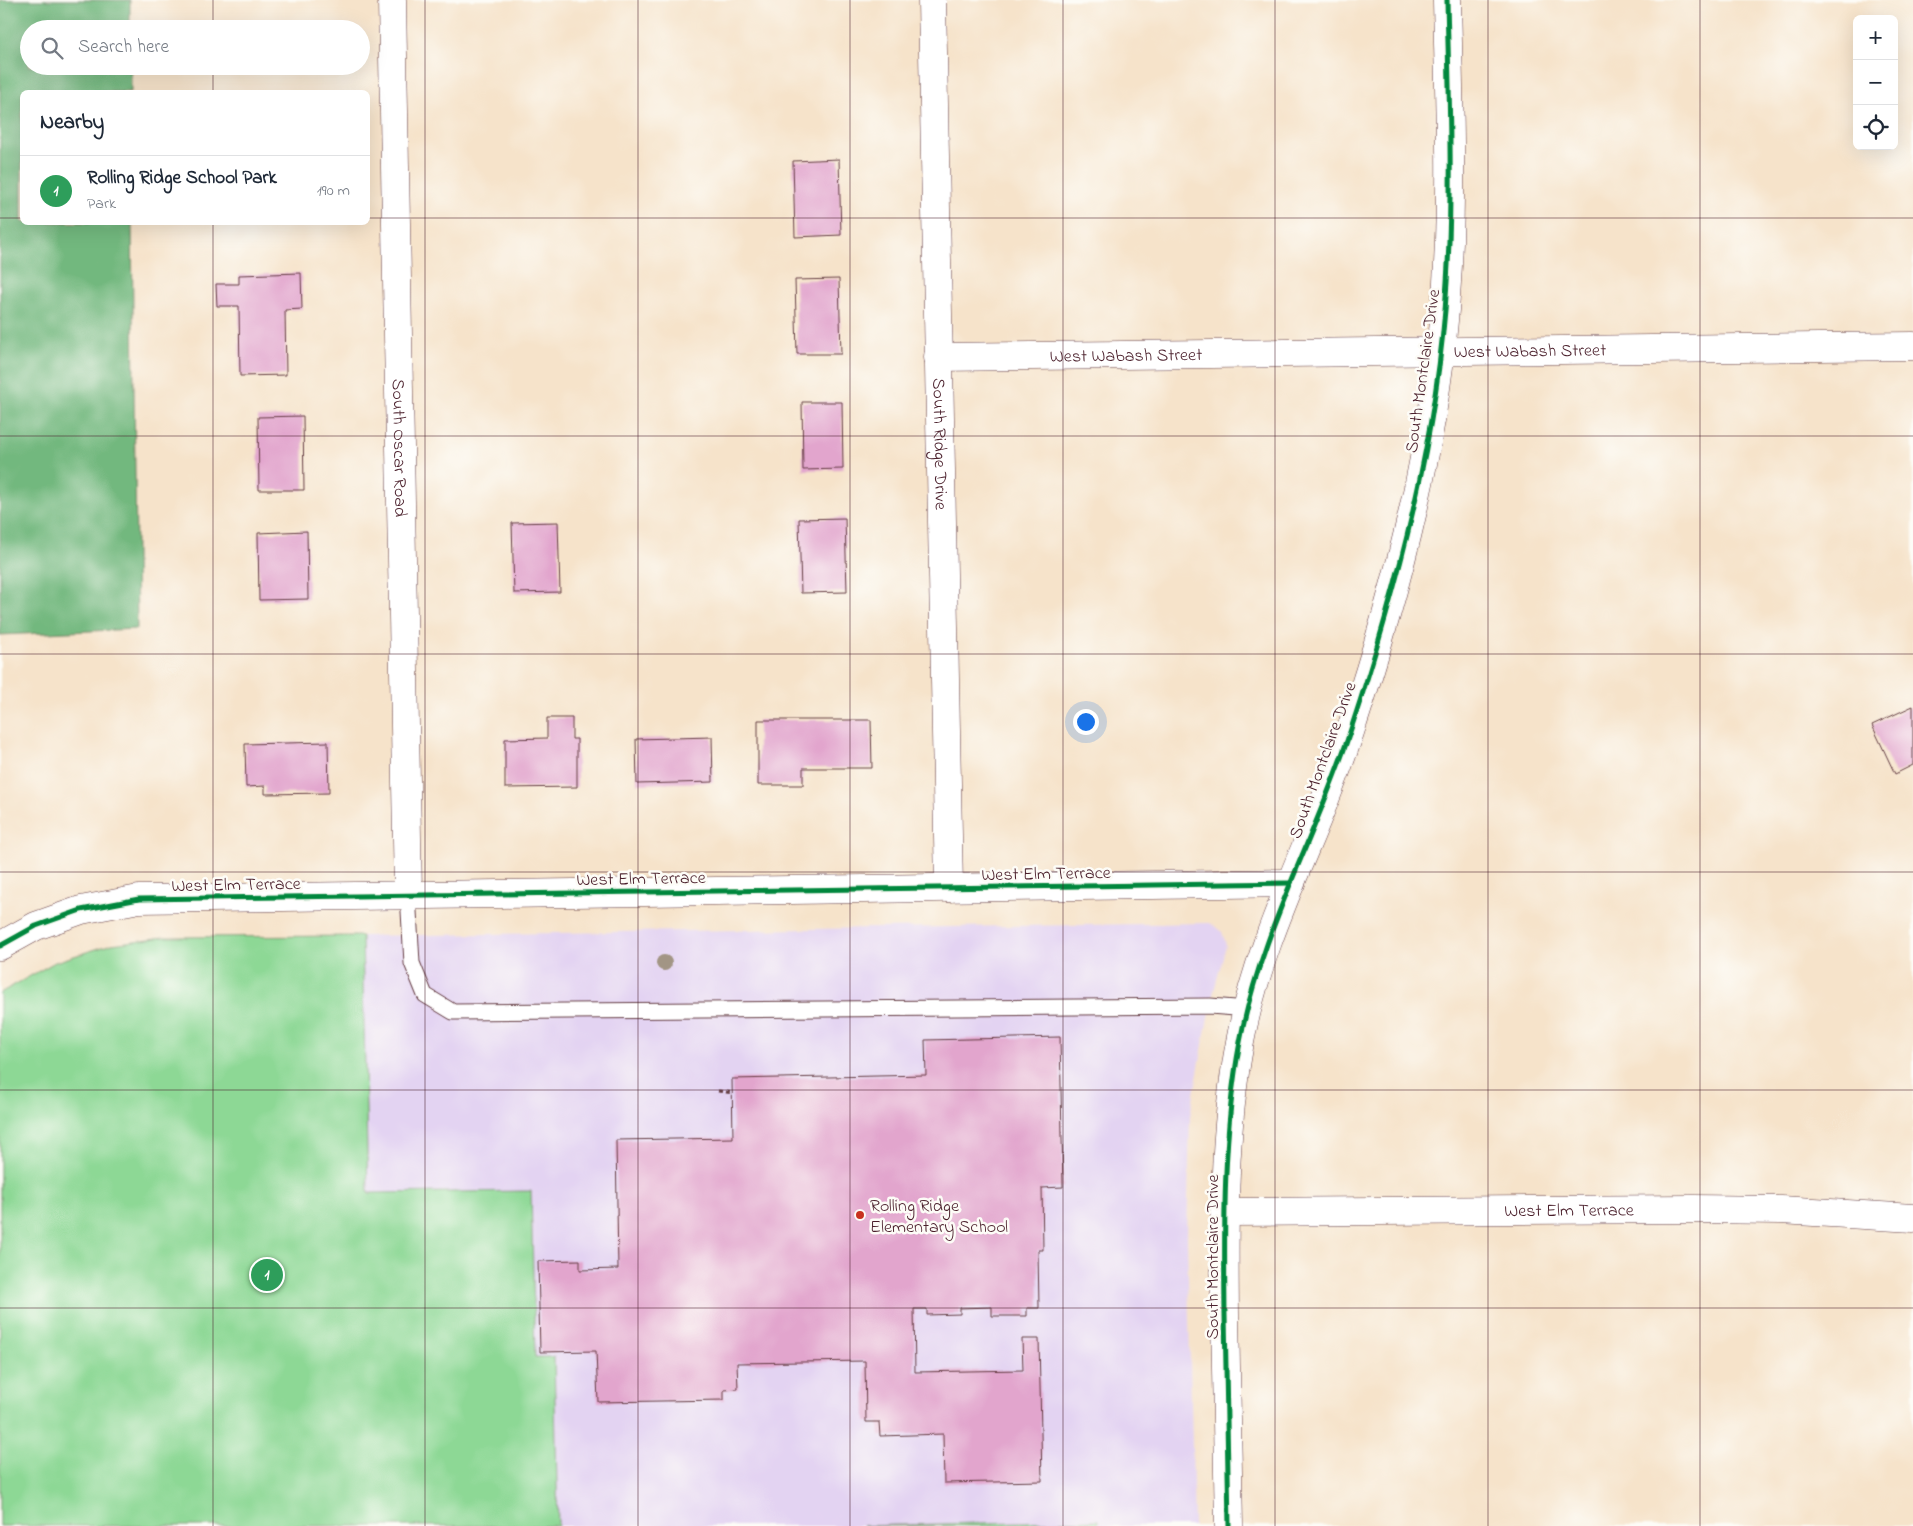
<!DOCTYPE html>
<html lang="en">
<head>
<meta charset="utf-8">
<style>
  body { margin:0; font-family:"Indie Flower",sans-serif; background:#f6f6f7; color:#1f2937 }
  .controls { position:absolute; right:15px; top:15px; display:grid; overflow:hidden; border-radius:8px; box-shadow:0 5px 20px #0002 }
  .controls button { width:45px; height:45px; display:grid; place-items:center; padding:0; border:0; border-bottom:1px solid #e0e1e3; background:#fff; color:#1f2937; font:25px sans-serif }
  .you { position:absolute; left:1085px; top:721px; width:18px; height:18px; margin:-12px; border:4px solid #fff; border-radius:50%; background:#1a73e8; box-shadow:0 0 0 8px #1a73e833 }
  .badge { display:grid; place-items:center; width:32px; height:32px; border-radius:50%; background:#c8321e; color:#fff; font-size:16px; font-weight:700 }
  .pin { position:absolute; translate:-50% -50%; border:2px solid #fff; box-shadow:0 1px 5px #0006 }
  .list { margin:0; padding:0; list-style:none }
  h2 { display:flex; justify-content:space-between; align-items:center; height:65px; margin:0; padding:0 20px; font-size:21px }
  h2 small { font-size:16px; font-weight:400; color:#747a83 }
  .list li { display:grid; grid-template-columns:32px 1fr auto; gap:15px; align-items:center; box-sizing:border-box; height:70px; padding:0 20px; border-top:1px solid #e0e1e3 }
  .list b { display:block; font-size:19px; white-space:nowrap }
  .list p { margin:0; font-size:16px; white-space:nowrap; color:#747a83 }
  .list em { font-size:16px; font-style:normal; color:#747a83 }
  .icon { flex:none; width:28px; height:28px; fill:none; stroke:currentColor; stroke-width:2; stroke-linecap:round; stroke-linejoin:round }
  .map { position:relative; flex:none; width:1913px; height:1526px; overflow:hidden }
  .search { position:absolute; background:#fff; box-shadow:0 5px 20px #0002; left:20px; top:20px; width:350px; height:55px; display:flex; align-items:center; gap:12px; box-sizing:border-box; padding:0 18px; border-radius:28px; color:#747a83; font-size:19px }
  .panel { position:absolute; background:#fff; box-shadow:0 5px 20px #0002; left:20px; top:90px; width:350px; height:135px; border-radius:8px }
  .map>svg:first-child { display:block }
</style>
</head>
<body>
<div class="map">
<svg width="1913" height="1526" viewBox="0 0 1913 1526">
  <rect width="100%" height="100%" fill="#fdfcf7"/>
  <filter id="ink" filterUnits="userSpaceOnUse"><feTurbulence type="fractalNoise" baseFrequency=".02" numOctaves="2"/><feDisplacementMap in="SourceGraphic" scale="10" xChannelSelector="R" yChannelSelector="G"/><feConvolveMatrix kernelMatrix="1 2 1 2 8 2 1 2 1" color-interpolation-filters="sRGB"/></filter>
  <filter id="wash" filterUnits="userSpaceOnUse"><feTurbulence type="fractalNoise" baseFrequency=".0096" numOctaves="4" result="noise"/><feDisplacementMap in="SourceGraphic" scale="20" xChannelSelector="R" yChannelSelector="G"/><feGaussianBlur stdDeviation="1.12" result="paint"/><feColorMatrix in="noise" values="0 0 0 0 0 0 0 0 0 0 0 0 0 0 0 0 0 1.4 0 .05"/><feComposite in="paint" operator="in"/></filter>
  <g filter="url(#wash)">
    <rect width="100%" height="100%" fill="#f6e3ca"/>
    <polygon fill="#e3d3f2" points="1210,923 1222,932 1226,945 1210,1006 1190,1116 1187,1237 1194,1526 558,1526 554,1358 535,1357 531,1191 368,1193 362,936"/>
    <g fill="#8dd895" stroke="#6c7c60">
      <polygon points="362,936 368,1193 531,1191 535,1357 554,1357 558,1526 0,1526 0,993 55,962 112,944 164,937"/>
      <polygon points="1098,1520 1099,1526 862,1526"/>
    </g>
    <polygon fill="#72b87e" stroke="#5e6c54" points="0,0 130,0 130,29 29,29 29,66 131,66 131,92 22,92 22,222 132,223 137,629 0,635"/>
    <g id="blocks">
      <g fill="#e2a5cd">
        <polygon points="839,159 841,235 795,237 793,161"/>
        <polygon points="301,273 302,309 285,310 286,375 240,376 239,306 217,306 216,284 239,284 239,275"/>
        <polygon points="839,279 841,354 797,354 795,280"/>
        <polygon points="802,402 842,402 843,469 803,470"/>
        <polygon points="303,416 304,490 259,490 258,417"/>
        <polygon points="845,518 847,592 801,593 799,519"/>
        <polygon points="558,522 560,592 514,593 512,523"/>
        <polygon points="307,531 308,599 259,600 258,533"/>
        <polygon points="1913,706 1913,765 1895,774 1872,725"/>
        <polygon points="547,718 572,718 572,739 577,739 577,787 505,788 505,739 547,738"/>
        <polygon points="758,720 871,720 872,768 803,768 803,785 758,785"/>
        <polygon points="712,737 713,782 637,784 636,739"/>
        <polygon points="328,742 329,793 265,794 265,786 246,787 245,744"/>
        <polygon points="1060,1037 1063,1187 1042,1188 1043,1250 1038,1250 1039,1308 1027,1308 1027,1316 992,1316 992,1307 960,1308 960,1314 927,1315 927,1309 914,1309 915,1372 1023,1370 1022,1339 1039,1339 1042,1481 944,1483 943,1434 880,1436 879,1422 866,1422 865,1361 737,1363 738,1389 724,1390 724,1400 598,1402 596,1351 540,1352 538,1261 580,1260 580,1270 618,1269 616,1140 733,1138 732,1079 926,1075 925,1040"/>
      </g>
    </g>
  </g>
  <g filter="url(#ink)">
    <use href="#blocks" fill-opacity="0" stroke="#643c43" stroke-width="1"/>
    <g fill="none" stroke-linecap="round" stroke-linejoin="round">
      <defs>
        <polyline id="lane" points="408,894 412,963 425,995 453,1012 1210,1006 1248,1009"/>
        <g id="street">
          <path id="s1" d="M 392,0 L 408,894"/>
          <path id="s2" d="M 932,0 L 949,888"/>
          <path id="s3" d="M 938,357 L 1913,346"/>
          <polyline points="0,946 36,926 81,910 139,899 1291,883"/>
          <path id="s4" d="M 1224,1212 L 1694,1209 L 1781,1210 L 1913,1218"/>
          <path d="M 1229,1526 C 1228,1456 1226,1385 1225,1315 C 1224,1223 1223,1132 1240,1042 C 1260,933 1316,836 1350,732 C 1398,587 1438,435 1447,282 C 1453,188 1449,94 1447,0"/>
        </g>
      </defs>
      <use href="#lane" stroke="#643c43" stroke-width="17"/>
      <use href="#street" stroke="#643c43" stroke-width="29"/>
      <polyline stroke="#643c43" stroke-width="3" stroke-dasharray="4 4" stroke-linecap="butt" points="718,1091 733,1093"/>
      <use href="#lane" stroke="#fff" stroke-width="15"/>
      <use href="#street" stroke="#fff" stroke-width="28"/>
      <defs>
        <g id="cycleway">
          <polyline points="0,946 36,926 81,910 139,899 1291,883"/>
          <path d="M 1229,1526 C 1228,1456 1226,1385 1225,1315 C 1224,1223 1223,1132 1240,1042 C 1260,933 1316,836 1350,732 C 1398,587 1438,435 1447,282 C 1453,188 1449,94 1447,0"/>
        </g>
      </defs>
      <use href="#cycleway" stroke="#fdfcf7" stroke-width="8"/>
      <use href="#cycleway" stroke="#00873e" stroke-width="5"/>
    </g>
    <circle fill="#a29584" cx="664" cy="963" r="8"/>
  </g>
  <path fill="none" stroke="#4a1f2b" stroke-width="1" stroke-opacity="0.55" d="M 213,0 L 213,29M 425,0 L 425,1526M 638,0 L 638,1526M 850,0 L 850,1526M 1063,0 L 1063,1526M 1275,0 L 1275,1526M 1488,0 L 1488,1526M 1700,0 L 1700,1526M 213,66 L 213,92M 0,218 L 22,218M 368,218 L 1913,218M 213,222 L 213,1526M 0,436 L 1913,436M 0,654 L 1913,654M 0,872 L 1913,872M 0,1090 L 1913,1090M 0,1308 L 1913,1308"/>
  <circle fill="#c8321e" stroke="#fdfcf7" stroke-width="2" cx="860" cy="1215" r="5"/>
  <g text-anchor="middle" stroke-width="5" stroke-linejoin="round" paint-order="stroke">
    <g font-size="18" fill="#4a1f2b" stroke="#fdfcf7">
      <text dy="6" stroke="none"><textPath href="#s3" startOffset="592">West Wabash Street</textPath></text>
      <text dy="6" stroke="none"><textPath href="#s3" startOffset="188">West Wabash Street</textPath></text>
      <text transform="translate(1422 371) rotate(-82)" y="6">South Montclaire Drive</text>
      <text dy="6" stroke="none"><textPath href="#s2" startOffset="444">South Ridge Drive</textPath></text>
      <text dy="6" stroke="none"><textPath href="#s1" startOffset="448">South Oscar Road</textPath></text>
      <text transform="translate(1322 760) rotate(-70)" y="6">South Montclaire Drive</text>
      <text transform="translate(1046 873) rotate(-1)" y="6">West Elm Terrace</text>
      <text transform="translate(641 878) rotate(-1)" y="6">West Elm Terrace</text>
      <text transform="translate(236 884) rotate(-1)" y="6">West Elm Terrace</text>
      <text dy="6" stroke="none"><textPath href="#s4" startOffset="345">West Elm Terrace</textPath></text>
      <text transform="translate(1212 1257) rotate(-90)" y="6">South Montclaire Drive</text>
    </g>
    <g font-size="18" fill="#4a1f2b" stroke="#fdfcf7" text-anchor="start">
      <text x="870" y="1211">Rolling Ridge<tspan x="870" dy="21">Elementary School</tspan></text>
    </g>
  </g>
</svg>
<div class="controls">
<button>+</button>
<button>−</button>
<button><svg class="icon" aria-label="locate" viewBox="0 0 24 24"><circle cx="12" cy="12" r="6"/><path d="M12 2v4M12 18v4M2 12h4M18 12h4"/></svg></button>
</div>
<div class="you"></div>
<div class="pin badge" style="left:267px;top:1275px;background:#2e9e5b">1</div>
<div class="search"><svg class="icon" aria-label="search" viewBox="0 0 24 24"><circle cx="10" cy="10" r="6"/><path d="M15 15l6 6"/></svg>Search here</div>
<section class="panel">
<h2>Nearby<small></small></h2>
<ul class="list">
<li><span class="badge" style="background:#2e9e5b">1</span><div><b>Rolling Ridge School Park</b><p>Park</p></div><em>190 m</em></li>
</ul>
</section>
</div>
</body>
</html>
